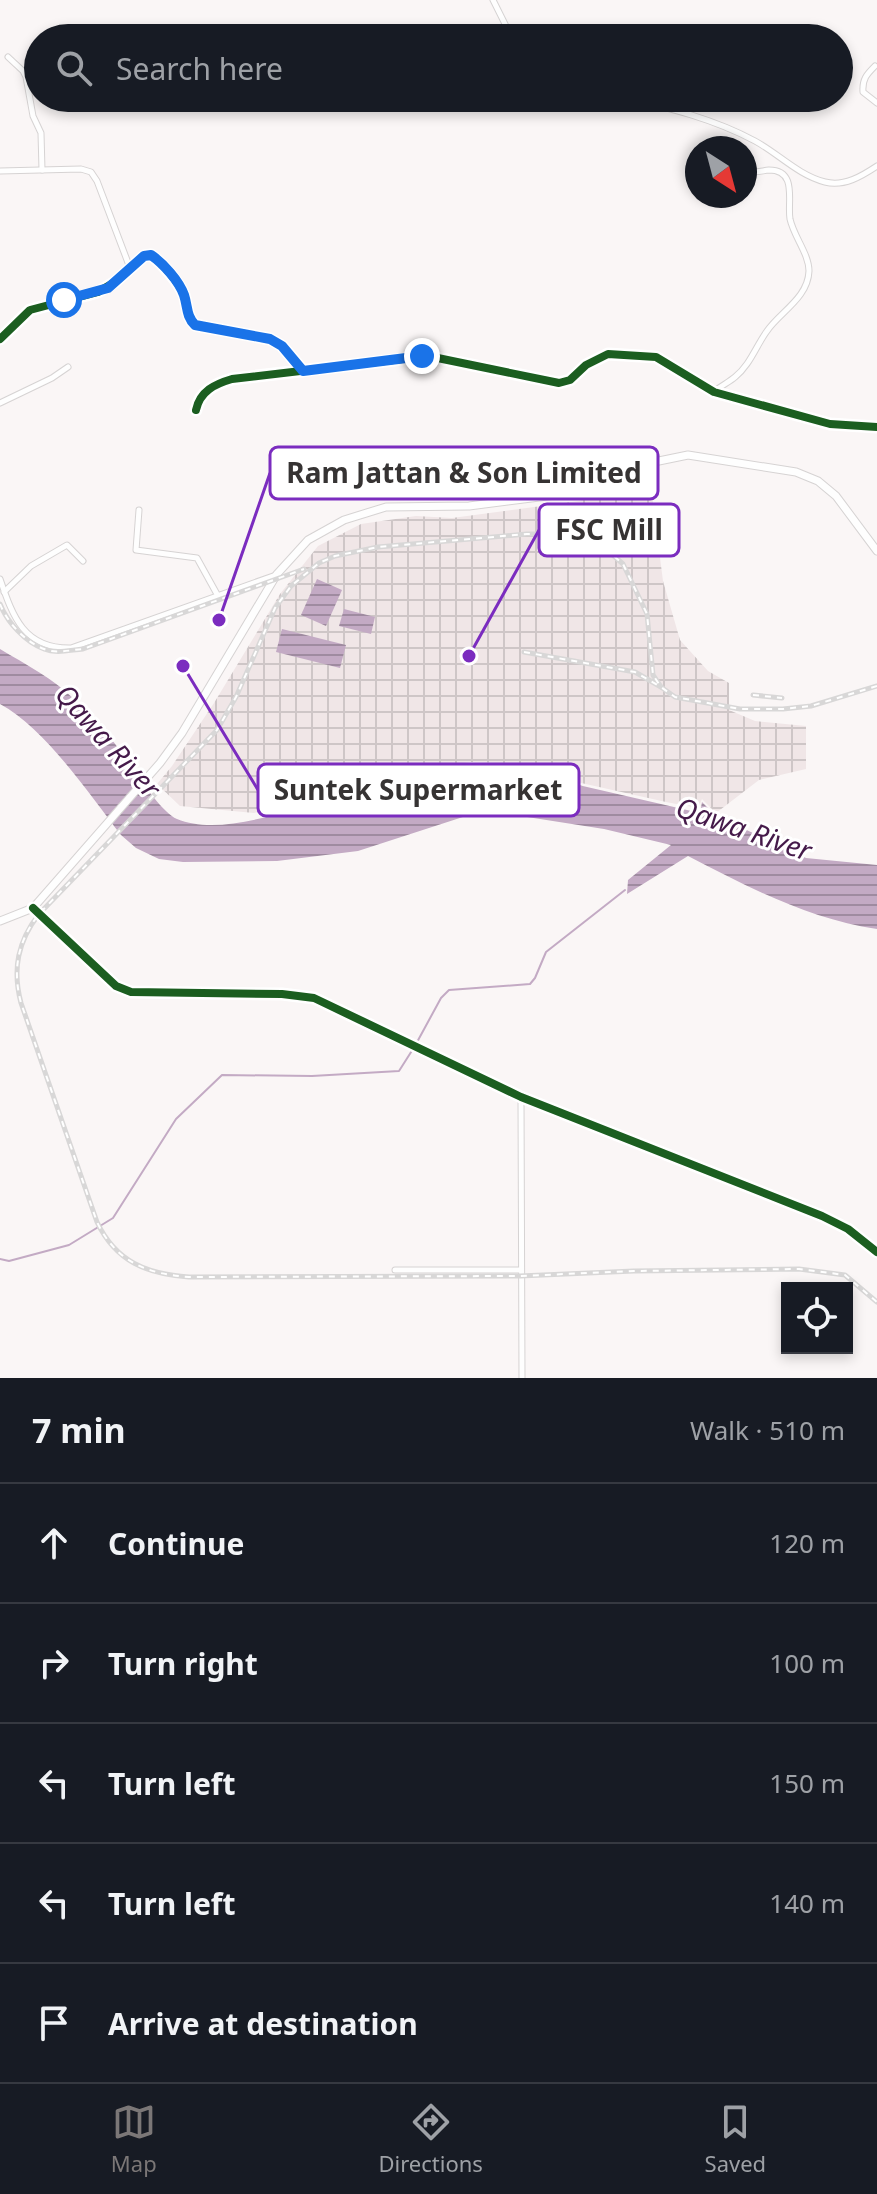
<!DOCTYPE html>
<html lang="en">
<head>
<meta charset="utf-8">
<style>
  body { margin:0; font-family:"Noto Sans",sans-serif; background:#20242c; color:#f1f3f6 }
  .controls { position:absolute; right:24px; bottom:24px; display:grid; overflow:hidden; border-radius:0px; box-shadow:0 4px 12px #0003 }
  .controls button { width:72px; height:72px; display:grid; place-items:center; padding:0; border:0; border-bottom:2px solid #363941; background:#171b24; color:#f1f3f6; font:40px sans-serif }
  .compass { position:absolute; left:685px; top:136px; width:72px; height:72px; border-radius:50%; background:#171b24; box-shadow:0 4px 12px #0003; rotate:144deg }
  .stop { position:absolute; width:24px; height:24px; margin:-18px; border:6px solid #1a73e8; border-radius:50%; background:#fff }
  .stop.end { background:#1a73e8; border-color:#fff; box-shadow:0 2px 8px #0008 }
  .list { margin:0; padding:0; list-style:none }
  h2 { display:flex; justify-content:space-between; align-items:center; height:104px; margin:0; padding:0 32px; font-size:34px }
  h2 small { font-size:26px; font-weight:400; color:#9ea1a6 }
  .list li { display:grid; grid-template-columns:52px 1fr auto; gap:24px; align-items:center; box-sizing:border-box; height:120px; padding:0 32px; border-top:2px solid #363941 }
  .list b { display:block; font-size:30px; white-space:nowrap }
  .list em { font-size:26px; font-style:normal; color:#9ea1a6 }
  .icon { flex:none; width:44px; height:44px; fill:none; stroke:currentColor; stroke-width:2; stroke-linecap:round; stroke-linejoin:round }
  .map { position:relative; flex:none; width:877px; height:1378px; overflow:hidden }
  .search { position:absolute; background:#171b24; box-shadow:0 4px 12px #0003; left:24px; right:24px; top:24px; height:88px; display:flex; align-items:center; gap:20px; box-sizing:border-box; padding:0 28px; border-radius:44px; color:#9ea1a6; font-size:30px }
  .sheet { height:704px; background:#171b24 }
  nav { display:flex; justify-content:space-around; align-items:center; box-sizing:border-box; height:112px; border-top:2px solid #363941; background:#171b24; font-size:22px; color:#9ea1a6 }
  nav a { display:grid; justify-items:center; gap:4px }
  nav .on { color:#7b7777 }
  .map>svg:first-child { display:block }
</style>
</head>
<body>
<div class="map">
<svg width="877" height="1378" viewBox="0 0 877 1378">
  <defs>
    <pattern id="industrial-grid" width="8" height="8" patternUnits="userSpaceOnUse" patternTransform="scale(2)"><rect width="8" height="8" fill="#f0e6e7"/><path d="M0 4h8M4 0v8" fill="none" stroke="#cec6c7"/></pattern>
    <pattern id="water-rules" width="6" height="5" patternUnits="userSpaceOnUse" patternTransform="scale(2)"><rect width="6" height="5" fill="#c3aac4"/><path d="M0 2.5h6" fill="none" stroke="#9f8ba0"/></pattern>
  </defs>
  <rect width="100%" height="100%" fill="#faf6f6"/>
  <polygon fill="url(#industrial-grid)" points="649,472 663,581 680,640 708,671 729,683 729,710 755,721 806,726 806,769 759,780 716,813 702,799 698,808 666,802 550,776 548,770 524,764 471,762 376,775 254,813 180,806 157,784 172,766 214,703 280,594 318,546 361,524 416,516 452,518 579,501"/>
  <g fill="url(#water-rules)">
    <polygon points="317,579 342,590 326,626 301,615"/>
    <polygon points="344,609 375,617 371,634 339,626"/>
    <polygon points="282,629 346,645 340,668 276,652"/>
    <path d="M 0,649 C 25,664 54,679 75,700 C 88,712 101,726 112,740 C 127,758 158,811 177,819 C 220,837 289,810 331,798 C 401,779 474,757 546,772 L 548,778 L 700,813 L 702,802 L 715,815 L 806,858 L 877,865 L 877,929 C 809,919 748,887 688,856 L 627,894 L 628,880 L 671,845 L 604,829 L 496,812 L 466,816 L 358,851 L 277,861 L 183,862 L 159,859 L 136,848 L 121,835 C 89,794 45,728 0,704 Z"/>
  </g>
  <g fill="none" stroke-linecap="round" stroke-linejoin="round">
    <g stroke="#c3aac4" stroke-width="2">
      <polyline points="416,1044 441,998 449,990 530,984 535,978 546,952 625,890"/>
      <polyline points="0,1259 9,1261 69,1245 113,1218 176,1119 222,1075 312,1076 399,1071 413,1049"/>
    </g>
    <defs>
      <g id="minor">
        <polyline points="493,0 507,28 516,38"/>
        <polyline points="8,57 23,71 26,77 33,116 41,133 42,170"/>
        <path d="M 875,66 C 867,74 862,79 863,92 L 877,103"/>
        <path d="M 625,98 C 670,108 714,119 755,141 C 779,154 798,175 825,182 C 844,187 862,176 877,166"/>
        <polyline points="0,171 81,169 91,172 97,181 130,268"/>
        <path d="M 0,339 L 30,310 L 108,288 L 147,255 C 161,259 178,280 184,294 C 189,306 185,316 195,325 L 270,339 L 282,346 L 303,371"/>
        <path d="M 715,391 C 721,386 729,382 735,377 C 750,365 756,346 767,331 C 780,312 808,298 809,271 C 809,254 794,237 790,219 C 787,202 798,170 769,170 C 761,171 754,173 745,172"/>
        <polyline points="0,403 52,378 68,367"/>
        <path d="M 196,410 C 200,391 215,384 232,379 L 428,356 L 559,383 L 570,380 L 586,365 L 608,354 L 656,357 L 714,392 L 830,424 L 877,427"/>
        <polyline points="139,510 136,550 197,558 218,596"/>
        <path d="M 0,579 C 13,617 24,649 71,648 L 276,575"/>
        <polyline points="4,592 31,566 67,545 83,561"/>
        <polyline points="521,1097 522,1378"/>
        <polyline points="395,1270 520,1270"/>
      </g>
      <polyline id="tertiary" points="33,908 116,986 131,992 282,994 314,998 521,1097 822,1216 848,1229 877,1252"/>
      <polyline id="secondary" points="0,921 33,908 160,763 182,733 277,574 308,540 344,520 386,507 469,506 563,494 599,485 654,462 688,455 796,472 818,481 836,496 877,551"/>
    </defs>
    <use href="#minor" stroke="#d6d3d3" stroke-width="7"/>
    <use href="#tertiary" stroke="#d6d3d3" stroke-width="8"/>
    <use href="#secondary" stroke="#d6d3d3" stroke-width="9"/>
    <use href="#minor" stroke="#fefefe" stroke-width="5"/>
    <use href="#tertiary" stroke="#fefefe" stroke-width="6"/>
    <use href="#secondary" stroke="#fefefe" stroke-width="7"/>
    <defs>
      <g id="rail">
        <path d="M 0,604 C 7,622 25,642 44,649 C 56,654 70,650 83,649 L 304,569"/>
        <polyline points="524,652 635,672 661,687"/>
        <path d="M 877,686 L 811,706 L 783,709 L 740,709 L 675,697 L 661,687 L 653,675 L 647,614 L 623,564 L 607,550 L 593,542 L 554,534 L 527,534 L 378,547 L 335,556 L 319,563 L 291,586 L 275,608 L 236,697 L 217,730 L 39,914 C 18,941 12,969 21,1003 L 97,1222 C 116,1262 147,1274 189,1277 L 520,1276 L 634,1271 L 799,1269 L 845,1275 L 877,1302"/>
        <polyline points="753,695 782,698"/>
      </g>
    </defs>
    <use href="#rail" stroke="#d8d7d7" stroke-width="5"/>
    <use href="#rail" stroke="#fff" stroke-width="2" stroke-dasharray="6" stroke-linecap="butt"/>
    <defs>
      <g id="cycleway">
        <path d="M 0,339 L 30,310 L 98,292 L 115,282 L 144,256 L 151,255 C 163,264 178,281 184,295 C 188,307 186,316 195,325 L 270,339 L 282,346 L 303,371"/>
        <path d="M 196,410 C 200,391 215,384 232,379 L 428,356 L 559,383 L 570,380 L 586,365 L 608,354 L 656,357 L 714,392 L 830,424 L 877,427"/>
        <polyline points="33,908 116,986 131,992 282,994 314,998 521,1097 822,1216 848,1229 877,1252"/>
      </g>
    </defs>
    <use href="#cycleway" stroke="#fff" stroke-width="13"/>
    <use href="#cycleway" stroke="#1b5e20" stroke-width="8"/>
  </g>
  <g fill="none" stroke-linecap="round" stroke-linejoin="round">
    <path stroke="#1a73e8" stroke-width="10" d="M 64,300 L 108,288 L 144,256 L 151,255 C 163,263 179,281 184,295 C 188,307 186,316 195,325 L 270,339 L 282,346 L 303,371 L 422,356"/>
  </g>
  <g text-anchor="middle" stroke-width="6" stroke-linejoin="round" paint-order="stroke">
    <g font-size="28" font-style="italic" fill="#451a4a" stroke="#fff">
      <text transform="translate(108 741) rotate(48)" y="10">Qawa River</text>
      <text transform="translate(744 829) rotate(19)" y="10">Qawa River</text>
    </g>
  </g>
  <path fill="none" stroke="#7b2cbf" stroke-width="3" d="M219 620L270 473M469 656L539 530M183 666L258 790"/>
  <g fill="#7b2cbf" stroke="#fff" stroke-width="3">
    <circle cx="219" cy="620" r="8"/>
    <circle cx="469" cy="656" r="8"/>
    <circle cx="183" cy="666" r="8"/>
  </g>
  <g fill="#fff" stroke="#7b2cbf" stroke-width="3">
    <rect x="270" y="447" width="388" height="52" rx="8"/>
    <rect x="539" y="504" width="140" height="52" rx="8"/>
    <rect x="258" y="764" width="321" height="52" rx="8"/>
  </g>
  <g font-size="28" text-anchor="middle" font-weight="bold" fill="#363333">
    <text x="464" y="483">Ram Jattan &amp; Son Limited</text>
    <text x="609" y="540">FSC Mill</text>
    <text x="418" y="800">Suntek Supermarket</text>
  </g>
</svg>
<div class="controls">
<button><svg class="icon" aria-label="locate" viewBox="0 0 24 24"><circle cx="12" cy="12" r="6"/><path d="M12 2v4M12 18v4M2 12h4M18 12h4"/></svg></button>
</div>
<svg class="compass" viewBox="-18 -18 36 36"><path d="M0-13l5 13h-10z" fill="#e53935"/><path d="M0 13l5-13h-10z" fill="#9ea1a6"/></svg>
<div class="stop" style="left:64px;top:300px"></div>
<div class="stop end" style="left:422px;top:356px"></div>
<div class="search"><svg class="icon" aria-label="search" viewBox="0 0 24 24"><circle cx="10" cy="10" r="6"/><path d="M15 15l6 6"/></svg>Search here</div>
</div>
<section class="sheet">
<h2>7 min<small>Walk · 510 m</small></h2>
<ul class="list">
<li><svg class="icon" aria-label="ahead" viewBox="0 0 24 24"><path d="M12 20V5M6 11l6-6 6 6"/></svg><div><b>Continue</b></div><em>120 m</em></li>
<li><svg class="icon" aria-label="right" viewBox="0 0 24 24"><path d="M7 20v-9h11M14 6l5 5-5 5"/></svg><div><b>Turn right</b></div><em>100 m</em></li>
<li><svg class="icon" aria-label="left" viewBox="0 0 24 24"><path d="M17 20v-9H6M10 6l-5 5 5 5"/></svg><div><b>Turn left</b></div><em>150 m</em></li>
<li><svg class="icon" aria-label="left" viewBox="0 0 24 24"><path d="M17 20v-9H6M10 6l-5 5 5 5"/></svg><div><b>Turn left</b></div><em>140 m</em></li>
<li><svg class="icon" aria-label="arrive" viewBox="0 0 24 24"><path d="M6 21V4h12l-3 4 3 4H6"/></svg><div><b>Arrive at destination</b></div></li>
</ul>
</section>
<nav>
<a class="on"><svg class="icon" aria-label="map" viewBox="0 0 24 24"><path d="M3 6l6-2 6 2 6-2v14l-6 2-6-2-6 2zM9 4v14M15 6v14"/></svg>Map</a>
<a><svg class="icon" aria-label="directions" viewBox="0 0 24 24"><path d="M12 3l9 9-9 9-9-9zM9 14v-3h6M13 9l2 2-2 2"/></svg>Directions</a>
<a><svg class="icon" aria-label="saved" viewBox="0 0 24 24"><path d="M7 4h10v16l-5-4-5 4z"/></svg>Saved</a>
</nav>
</body>
</html>
